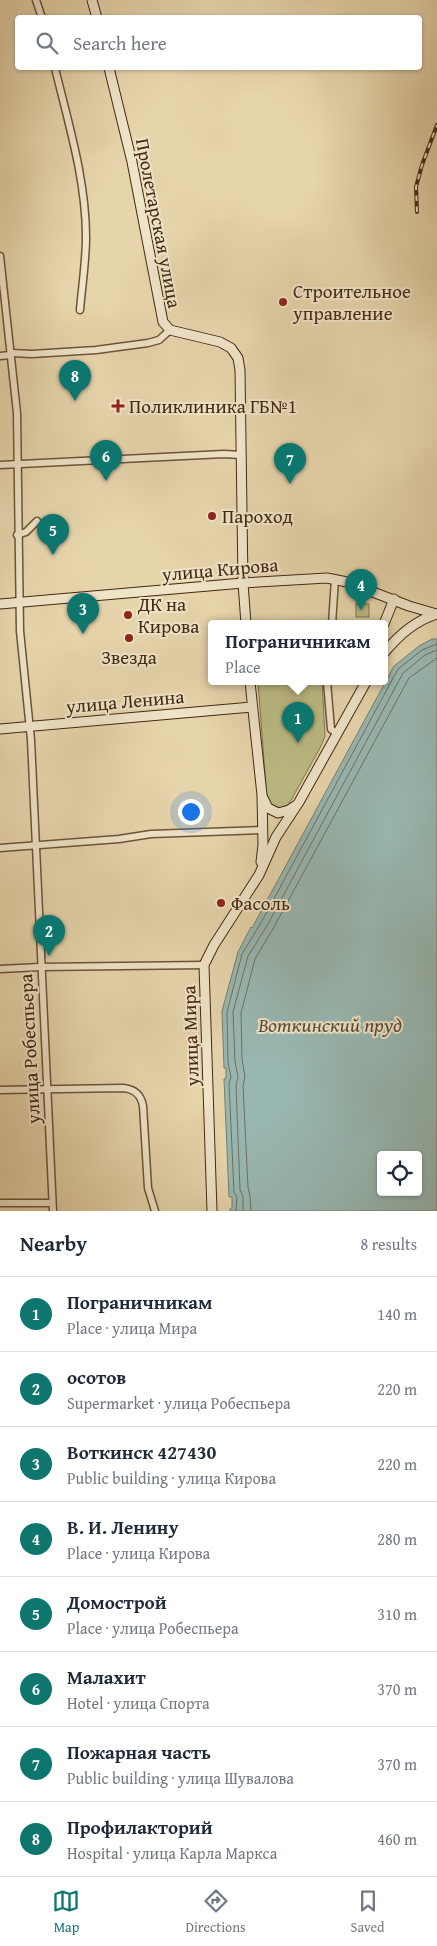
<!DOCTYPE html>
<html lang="en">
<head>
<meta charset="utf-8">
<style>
  body { margin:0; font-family:"Gentium Book Plus",serif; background:#f6f6f7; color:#1f2937 }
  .controls { position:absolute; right:15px; bottom:15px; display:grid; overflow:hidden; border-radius:5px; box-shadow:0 1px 4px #0004 }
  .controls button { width:45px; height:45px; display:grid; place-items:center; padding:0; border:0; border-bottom:1px solid #e0e1e3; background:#fff; color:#1f2937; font:25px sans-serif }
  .you { position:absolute; left:190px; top:811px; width:18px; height:18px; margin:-12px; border:4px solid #fff; border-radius:50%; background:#1a73e8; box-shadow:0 0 0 8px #1a73e833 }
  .badge { display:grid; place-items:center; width:32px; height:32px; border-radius:50%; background:#0f766e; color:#fff; font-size:16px; font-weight:700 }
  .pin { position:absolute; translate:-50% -41px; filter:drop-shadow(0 1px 2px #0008) }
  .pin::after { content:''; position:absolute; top:26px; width:18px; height:15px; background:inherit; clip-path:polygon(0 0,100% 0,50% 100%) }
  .popup { position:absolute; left:208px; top:620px; width:180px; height:65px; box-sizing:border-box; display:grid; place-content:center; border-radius:5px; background:#fff; filter:drop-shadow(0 1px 4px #0005); font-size:16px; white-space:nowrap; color:#747a83 }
  .popup b { font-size:19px; color:#1f2937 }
  .popup::after { content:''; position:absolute; left:50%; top:100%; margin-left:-10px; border:10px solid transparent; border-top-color:#fff }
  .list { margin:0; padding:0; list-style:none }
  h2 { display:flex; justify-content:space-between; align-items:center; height:65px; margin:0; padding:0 20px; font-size:21px }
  h2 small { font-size:16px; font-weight:400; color:#747a83 }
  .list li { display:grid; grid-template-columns:32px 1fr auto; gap:15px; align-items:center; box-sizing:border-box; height:75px; padding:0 20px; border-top:1px solid #e0e1e3 }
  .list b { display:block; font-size:19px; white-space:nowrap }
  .list p { margin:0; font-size:16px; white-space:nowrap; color:#747a83 }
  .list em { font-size:16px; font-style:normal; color:#747a83 }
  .icon { flex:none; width:28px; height:28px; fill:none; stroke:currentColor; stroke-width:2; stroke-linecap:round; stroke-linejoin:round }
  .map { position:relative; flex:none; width:437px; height:1211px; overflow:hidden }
  .search { position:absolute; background:#fff; box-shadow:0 1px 4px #0004; left:15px; right:15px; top:15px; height:55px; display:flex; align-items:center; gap:12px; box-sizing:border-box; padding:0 18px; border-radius:5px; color:#747a83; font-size:19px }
  .sheet { height:665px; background:#fff }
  nav { display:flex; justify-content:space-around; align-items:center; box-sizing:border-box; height:70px; border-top:1px solid #e0e1e3; background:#fff; font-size:14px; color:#747a83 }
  nav a { display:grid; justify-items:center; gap:2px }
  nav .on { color:#0f766e }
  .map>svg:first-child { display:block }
</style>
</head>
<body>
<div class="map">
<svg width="437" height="1211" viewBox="0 0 437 1211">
  <rect width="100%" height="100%" fill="#e6d4ab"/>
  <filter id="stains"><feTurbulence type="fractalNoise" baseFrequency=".004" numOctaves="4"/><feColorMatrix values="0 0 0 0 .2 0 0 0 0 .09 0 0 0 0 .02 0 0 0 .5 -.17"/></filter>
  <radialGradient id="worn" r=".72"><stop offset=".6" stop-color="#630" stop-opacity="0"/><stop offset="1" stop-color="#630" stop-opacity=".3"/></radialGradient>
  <g fill="#bcbb84" stroke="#80724b">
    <rect x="356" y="604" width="13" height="13"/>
    <polygon points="258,682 322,682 325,736 321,746 289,804 275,811 267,800"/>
  </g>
  <path fill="#98b7b1" stroke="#767e71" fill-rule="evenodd" d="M 432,639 L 437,639 L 437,1211 L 230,1211 L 230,1209 L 232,1208 L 232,1197 L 229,1197 L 224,1079 L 226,1078 L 226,1068 L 224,1068 L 222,1011 L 238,952 L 251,927 L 252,928 L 258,917 L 394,666 L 419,646 ZM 381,1155 L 418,1155 L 418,1192 L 381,1192 Z"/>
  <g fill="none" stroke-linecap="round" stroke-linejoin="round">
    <g stroke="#6e7062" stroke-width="1">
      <polyline points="236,1211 237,1197 234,1192 229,1083 231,1077 228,1063 227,1012 242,954 262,921 398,669 422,650 437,644"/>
      <polyline points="243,1211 243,1197 240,1190 236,1085 238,1077 235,1061 233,1012 248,956 268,924 403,673 425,655 437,650"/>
      <polyline points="251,1211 250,1196 248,1187 243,1086 245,1077 242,1059 241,1013 255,959 274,927 409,678 437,658"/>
    </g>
    <defs>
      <g id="minor">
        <polyline points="36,0 42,18"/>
        <path d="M 55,68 C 68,122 86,180 86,237 C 86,261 82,286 80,310"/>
        <polyline points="0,256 17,413 20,631 31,740 53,1211"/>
        <polyline points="11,353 32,354 96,350 148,343 159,340 170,330"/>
        <polyline points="0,356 11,355"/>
        <polyline points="0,465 224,454 241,455"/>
        <polyline points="17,535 26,532 37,521"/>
        <polyline points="332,624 335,579"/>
        <polyline points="327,682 331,729 337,734"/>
        <polyline points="0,848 119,839 151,834 263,830"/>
        <polyline points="0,969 40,967 204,965"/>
        <path d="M 0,1090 L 123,1088 C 135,1089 141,1095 143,1106 L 148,1188 L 155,1211"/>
        <polyline points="0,1203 51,1203"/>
      </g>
      <g id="secondary">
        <polyline points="92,0 97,18"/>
        <polyline points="109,68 132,162 163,322 170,330 220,342 231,348 238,358 240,370 243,583 246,624"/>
        <polyline points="0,604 243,583 327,578 347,582 409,606 436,614"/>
        <polyline points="384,624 394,599"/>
        <path d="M 384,653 C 397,637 416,620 437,614"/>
        <polyline points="250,682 262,795 263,845 261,862"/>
        <polyline points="0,729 252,707"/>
        <polyline points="263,798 268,808 278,813 289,810 295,806"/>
        <polyline points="212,1211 204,965 214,945 259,875 276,837 299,802 366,682"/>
      </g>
    </defs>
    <use href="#minor" stroke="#6c5438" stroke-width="9"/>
    <use href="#secondary" stroke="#432912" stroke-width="11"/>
    <use href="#minor" stroke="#efe3c8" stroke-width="6"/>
    <use href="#secondary" stroke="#efe3c8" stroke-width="9"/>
    <defs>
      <polyline id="rail" points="417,212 416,187 422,165 437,125"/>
    </defs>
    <use href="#rail" stroke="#432912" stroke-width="4"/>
    <use href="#rail" stroke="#efe3c8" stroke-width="2" stroke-dasharray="5.5" stroke-linecap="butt"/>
  </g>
  <g fill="#8f2418" stroke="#efe3c8" stroke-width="2">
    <circle cx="283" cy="302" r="5"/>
    <path d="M115.5 398.5h5v5h5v5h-5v5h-5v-5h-5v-5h5z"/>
    <circle cx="212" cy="516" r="5"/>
    <circle cx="128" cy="615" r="5"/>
    <circle cx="129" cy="638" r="5"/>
    <circle cx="221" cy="903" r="5"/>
  </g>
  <g text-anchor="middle" stroke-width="4" stroke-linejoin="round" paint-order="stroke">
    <g font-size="19" fill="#432912" stroke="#efe3c8">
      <text transform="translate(159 223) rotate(79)" y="7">Пролетарская улица</text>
      <text transform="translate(220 569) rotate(-5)" y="7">улица Кирова</text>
      <text transform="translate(125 701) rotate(-5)" y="7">улица Ленина</text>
      <text transform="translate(190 1036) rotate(-92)" y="7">улица Мира</text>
      <text transform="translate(29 1049) rotate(-93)" y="7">улица Робеспьера</text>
    </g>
    <g font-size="19" fill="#432912" stroke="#efe3c8" text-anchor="start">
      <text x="293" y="298">Строительное<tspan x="293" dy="22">управление</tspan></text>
      <text x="129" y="413">Поликлиника ГБ№1</text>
      <text x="222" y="523">Пароход</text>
      <text x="138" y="611">ДК на<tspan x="138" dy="22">Кирова</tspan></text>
      <text x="129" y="664" text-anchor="middle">Звезда</text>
      <text x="231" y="910">Фасоль</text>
    </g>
    <g font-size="20" font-style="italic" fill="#584c3a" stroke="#efe3c8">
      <text x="330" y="1032">Воткинский пруд</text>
    </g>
  </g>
  <rect width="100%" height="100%" filter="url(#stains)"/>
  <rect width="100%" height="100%" fill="url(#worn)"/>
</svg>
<div class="controls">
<button><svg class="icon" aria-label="locate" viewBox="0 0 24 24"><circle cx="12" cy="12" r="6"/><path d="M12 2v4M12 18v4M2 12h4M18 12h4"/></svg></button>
</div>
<div class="you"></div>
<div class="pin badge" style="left:298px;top:743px">1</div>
<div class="popup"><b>Пограничникам</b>Place</div>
<div class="pin badge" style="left:49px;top:956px">2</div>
<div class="pin badge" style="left:83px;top:634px">3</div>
<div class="pin badge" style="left:361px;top:610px">4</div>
<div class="pin badge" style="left:53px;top:555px">5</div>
<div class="pin badge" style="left:106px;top:481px">6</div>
<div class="pin badge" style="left:290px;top:484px">7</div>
<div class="pin badge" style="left:75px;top:401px">8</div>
<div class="search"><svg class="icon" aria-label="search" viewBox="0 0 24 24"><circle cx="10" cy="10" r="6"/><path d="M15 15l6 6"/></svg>Search here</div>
</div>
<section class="sheet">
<h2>Nearby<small>8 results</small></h2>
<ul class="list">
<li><span class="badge">1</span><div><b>Пограничникам</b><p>Place · улица Мира</p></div><em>140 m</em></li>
<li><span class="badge">2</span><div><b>осотов</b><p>Supermarket · улица Робеспьера</p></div><em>220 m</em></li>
<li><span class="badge">3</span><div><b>Воткинск 427430</b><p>Public building · улица Кирова</p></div><em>220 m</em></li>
<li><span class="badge">4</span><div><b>В. И. Ленину</b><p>Place · улица Кирова</p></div><em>280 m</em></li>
<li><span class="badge">5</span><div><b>Домострой</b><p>Place · улица Робеспьера</p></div><em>310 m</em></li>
<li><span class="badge">6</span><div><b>Малахит</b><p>Hotel · улица Спорта</p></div><em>370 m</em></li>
<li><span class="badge">7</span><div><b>Пожарная часть</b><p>Public building · улица Шувалова</p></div><em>370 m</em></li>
<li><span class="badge">8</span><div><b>Профилакторий</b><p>Hospital · улица Карла Маркса</p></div><em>460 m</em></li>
</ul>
</section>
<nav>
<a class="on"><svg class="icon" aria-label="map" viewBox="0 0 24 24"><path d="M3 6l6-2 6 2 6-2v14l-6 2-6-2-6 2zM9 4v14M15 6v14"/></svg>Map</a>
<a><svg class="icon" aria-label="directions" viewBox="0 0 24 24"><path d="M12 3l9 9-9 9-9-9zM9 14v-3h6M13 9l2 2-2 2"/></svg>Directions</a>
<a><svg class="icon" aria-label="saved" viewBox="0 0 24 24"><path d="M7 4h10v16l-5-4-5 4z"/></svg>Saved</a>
</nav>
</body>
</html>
